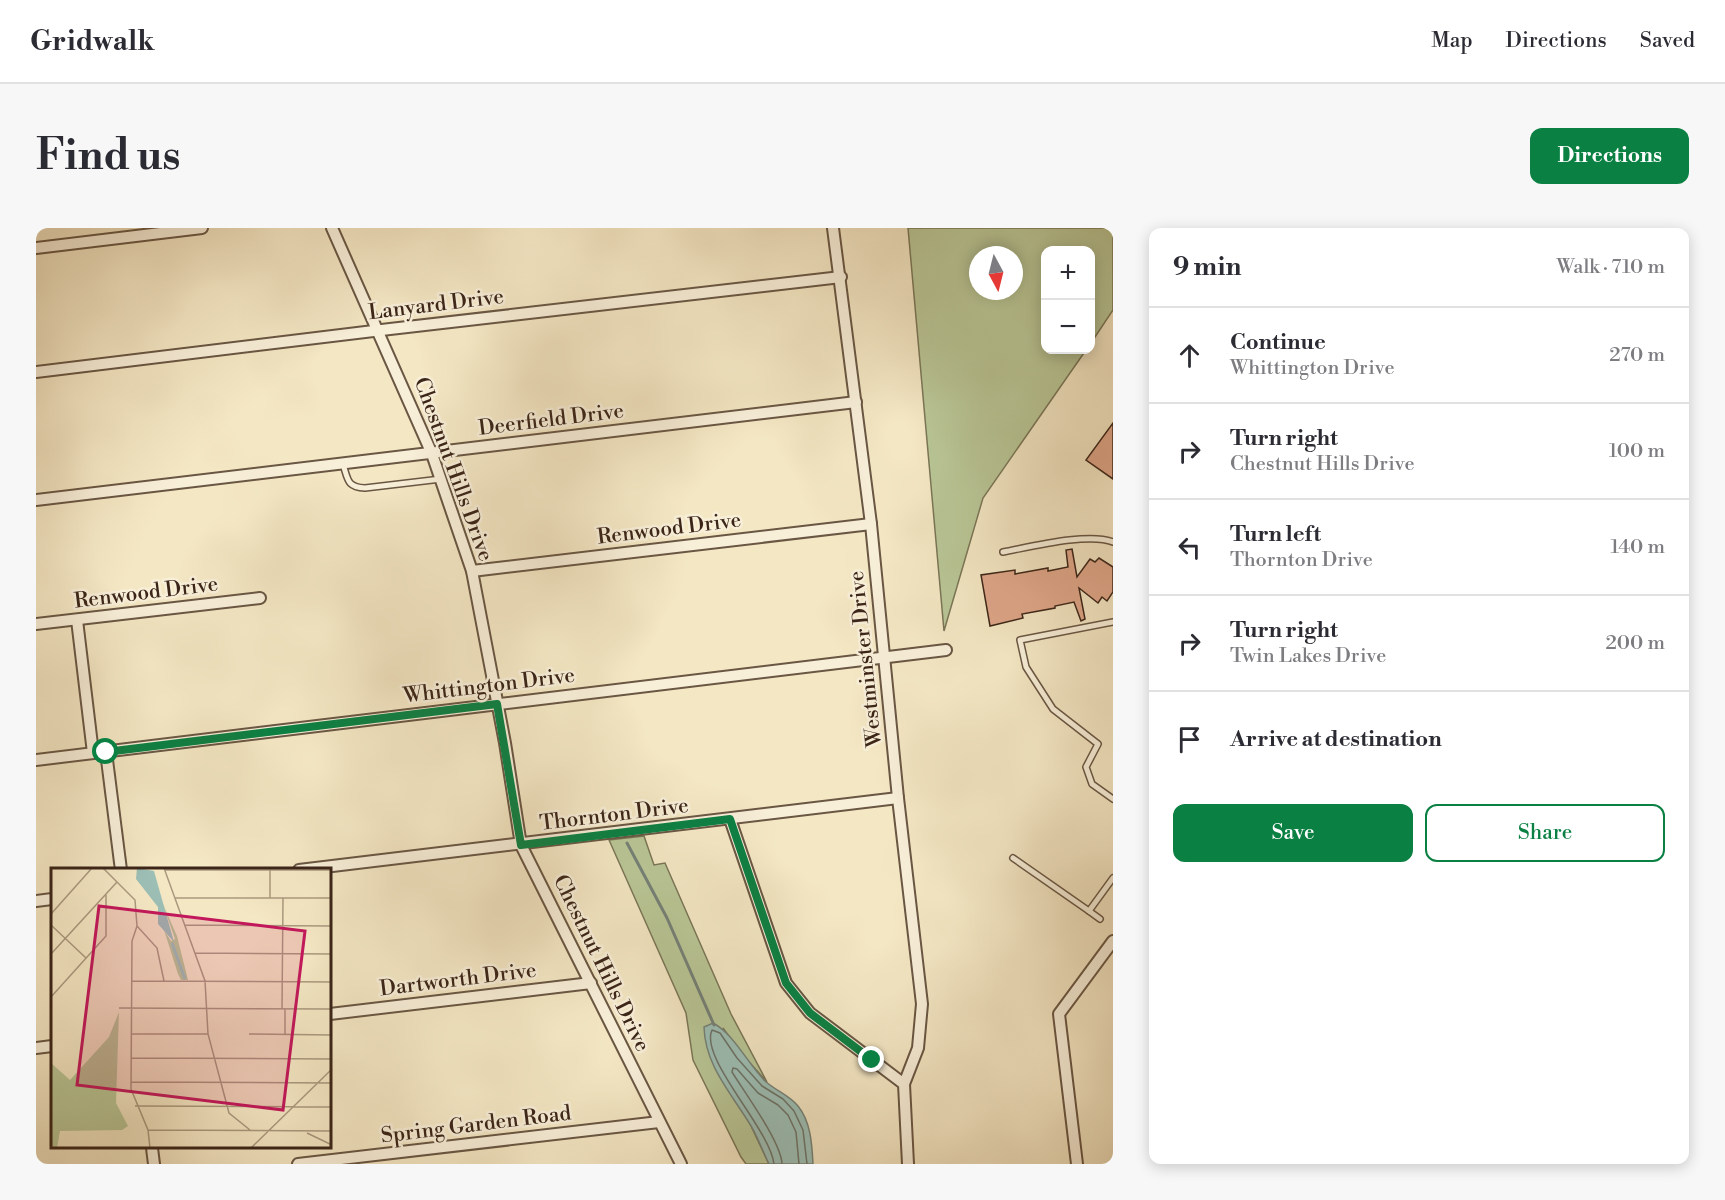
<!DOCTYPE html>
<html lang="en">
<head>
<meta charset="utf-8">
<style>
  body { margin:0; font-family:"Libre Bodoni",serif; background:#f7f7f7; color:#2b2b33 }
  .controls { position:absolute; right:18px; top:18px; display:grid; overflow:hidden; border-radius:12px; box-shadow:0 3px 15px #0003 }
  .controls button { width:54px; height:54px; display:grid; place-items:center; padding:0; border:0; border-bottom:2px solid #e1e1e2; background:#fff; color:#2b2b33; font:30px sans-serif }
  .compass { position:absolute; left:933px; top:18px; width:54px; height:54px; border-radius:50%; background:#fff; box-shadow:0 3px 15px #0003; rotate:173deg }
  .stop { position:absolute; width:18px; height:18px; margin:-14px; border:4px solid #0b8043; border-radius:50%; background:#fff }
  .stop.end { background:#0b8043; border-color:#fff; box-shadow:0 2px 6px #0008 }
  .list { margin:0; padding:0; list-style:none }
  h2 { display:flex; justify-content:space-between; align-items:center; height:78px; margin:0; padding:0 24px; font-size:26px }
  h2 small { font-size:20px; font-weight:400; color:#7c7c81 }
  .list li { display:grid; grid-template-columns:39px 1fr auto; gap:18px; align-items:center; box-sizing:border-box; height:96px; padding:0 24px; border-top:2px solid #e1e1e2 }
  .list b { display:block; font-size:22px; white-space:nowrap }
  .list p { margin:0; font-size:20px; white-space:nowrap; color:#7c7c81 }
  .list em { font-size:20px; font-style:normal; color:#7c7c81 }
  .actions { display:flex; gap:12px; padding:18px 24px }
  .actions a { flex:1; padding:14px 0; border:2px solid #0b8043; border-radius:12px; text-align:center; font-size:21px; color:#0b8043 }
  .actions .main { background:#0b8043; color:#fff }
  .icon { flex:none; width:33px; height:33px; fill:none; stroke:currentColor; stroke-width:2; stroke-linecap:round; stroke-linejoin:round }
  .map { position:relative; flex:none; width:1077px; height:936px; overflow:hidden; border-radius:12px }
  header { display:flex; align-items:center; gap:36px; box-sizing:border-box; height:84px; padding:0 30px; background:#fff; border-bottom:2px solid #e1e1e2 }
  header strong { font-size:28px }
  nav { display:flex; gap:33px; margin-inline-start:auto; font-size:21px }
  .intro { display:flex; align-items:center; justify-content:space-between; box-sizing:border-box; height:144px; padding:0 36px }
  h1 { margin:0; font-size:42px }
  .button { padding:15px 27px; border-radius:12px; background:#0b8043; color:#fff; font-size:21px; font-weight:700 }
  main { display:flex; gap:36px; padding:0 36px }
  aside { flex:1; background:#fff; border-radius:12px; box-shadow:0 3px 15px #0003 }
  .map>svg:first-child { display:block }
</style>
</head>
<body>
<header>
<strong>Gridwalk</strong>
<nav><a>Map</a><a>Directions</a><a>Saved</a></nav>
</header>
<div class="intro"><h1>Find us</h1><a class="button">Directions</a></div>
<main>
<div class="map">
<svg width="1077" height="936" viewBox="0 0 1077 936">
  <rect width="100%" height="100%" fill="#f4e7c4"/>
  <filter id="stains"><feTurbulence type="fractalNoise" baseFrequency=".00333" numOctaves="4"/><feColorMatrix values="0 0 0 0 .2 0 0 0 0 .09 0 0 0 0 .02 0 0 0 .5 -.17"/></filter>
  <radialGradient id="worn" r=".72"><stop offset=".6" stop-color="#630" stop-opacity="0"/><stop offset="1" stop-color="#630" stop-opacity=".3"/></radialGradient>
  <g fill="#b9c696" stroke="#7a7657" stroke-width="1.5" fill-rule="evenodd">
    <path d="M 872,0 L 1077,0 L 1077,82 L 1055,115 L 1054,22 L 1010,22 L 1010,122 L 1050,122 L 947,270 L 908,403 ZM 942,27 L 978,27 L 978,63 L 942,63 Z"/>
    <polygon points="608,608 618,637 629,635 695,786 731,854 706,826 687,800 716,900 733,936 710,936 705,929 657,832 650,785 573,612"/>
  </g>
  <path fill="#9cbfb6" stroke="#758177" stroke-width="1.5" d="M 677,795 C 698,806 712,836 729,853 C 740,863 753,867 762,878 C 775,894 776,917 777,936 L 733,936 C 727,924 722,910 715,898 C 696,866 669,838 668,799 Z"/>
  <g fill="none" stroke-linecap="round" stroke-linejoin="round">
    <g stroke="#6c7267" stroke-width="1.5">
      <path d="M 738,936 C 734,901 663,830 676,802 L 684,805 L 701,830 L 726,858 L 747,871 L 758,883 L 767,902 L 771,936"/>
      <path d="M 746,936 C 745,914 709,865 696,844 L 697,840 L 701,841 L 722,865 L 742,877 L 752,887 L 760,904 L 763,936"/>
    </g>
    <polyline stroke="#758177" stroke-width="3" points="591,615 631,690 678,797"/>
  </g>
  <g fill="#dfa689" stroke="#3b2518" stroke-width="1.5">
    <polygon points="1077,195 1077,251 1050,232"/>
    <polygon points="1036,321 1041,349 1054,331 1059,334 1063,330 1077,339 1077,364 1071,373 1066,369 1062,375 1043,360 1049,391 1045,393 1038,374 1019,378 1019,380 986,386 987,390 954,398 945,347 979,342 979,346 1012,340 1012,343 1032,339 1030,322"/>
  </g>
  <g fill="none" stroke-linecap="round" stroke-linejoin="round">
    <defs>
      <g id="lane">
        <path d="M 307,236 C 312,252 311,259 329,260 L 405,251"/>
        <path d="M 967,324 C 994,319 1053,304 1077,314"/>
        <polyline points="1077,394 984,412 990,439 1017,481 1062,516 1050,539 1056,556 1077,571"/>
        <polyline points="977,630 1053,683"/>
        <polyline points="1064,691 1053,683 1077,650"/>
      </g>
      <g id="street">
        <polyline points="296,0 396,226 436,343 469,515 485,617 645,936"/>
        <polyline points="797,0 835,296 862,570 886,776 882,820 868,856"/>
        <polyline points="0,20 166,0"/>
        <polyline points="0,144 354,101 805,49"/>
        <polyline points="0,272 820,174"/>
        <polyline points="436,343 835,296"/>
        <polyline points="41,392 57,525"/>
        <polyline points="0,396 224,370"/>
        <polyline points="70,524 85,642"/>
        <polyline points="0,532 910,422"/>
        <polyline points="694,591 750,755 774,785 868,856 872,936"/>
        <polyline points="263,642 862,570"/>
        <polyline points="0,673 16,671"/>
        <polyline points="294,786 555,755"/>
        <polyline points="0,820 16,818"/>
        <polyline points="116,920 118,936"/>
        <polyline points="262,936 623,894"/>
        <polyline points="1041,936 1023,786 1077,713"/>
      </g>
    </defs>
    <use href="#lane" stroke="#695643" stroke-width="8"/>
    <use href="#street" stroke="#695643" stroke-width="14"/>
    <use href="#lane" stroke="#f8efd9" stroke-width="5"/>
    <use href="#street" stroke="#f8efd9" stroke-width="10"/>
  </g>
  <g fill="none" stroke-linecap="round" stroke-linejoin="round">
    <polyline stroke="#0b8043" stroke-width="8" points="70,524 461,476 485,617 694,591 750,755 774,785 836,832"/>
  </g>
  <g text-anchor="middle" stroke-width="5" stroke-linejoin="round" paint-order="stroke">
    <g font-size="21" fill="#3b2518" stroke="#f8efd9">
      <text transform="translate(400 76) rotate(-7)" y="7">Lanyard Drive</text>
      <text transform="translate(515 191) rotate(-7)" y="7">Deerfield Drive</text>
      <text transform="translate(418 241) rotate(70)" y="7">Chestnut Hills Drive</text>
      <text transform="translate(633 300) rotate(-7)" y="7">Renwood Drive</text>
      <text transform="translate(110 364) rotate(-7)" y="7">Renwood Drive</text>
      <text transform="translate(829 431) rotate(-96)" y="7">Westminster Drive</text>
      <text transform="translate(453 457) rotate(-7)" y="7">Whittington Drive</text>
      <text transform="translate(578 586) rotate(-7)" y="7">Thornton Drive</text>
      <text transform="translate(566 735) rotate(64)" y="7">Chestnut Hills Drive</text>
      <text transform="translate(422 751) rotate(-7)" y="7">Dartworth Drive</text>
      <text transform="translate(440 896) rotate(-7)" y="7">Spring Garden Road</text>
    </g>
  </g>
  <g transform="translate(15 640)">
    <rect width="280" height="280" fill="#f4e7c4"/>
    <path d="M 111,34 L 126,68 L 137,112 L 130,112 L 127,106 L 113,62 L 120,73 L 124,71 ZM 68,144 L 65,235 L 77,258 L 71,262 L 9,263 L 6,280 L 0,280 L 0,195 L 19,212 L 58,169 Z" fill="#b9c696"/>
    <path d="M 86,0 L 103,3 L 123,74 L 107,56 L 107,39 L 85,11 Z" fill="#9cbfb6"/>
    <path fill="none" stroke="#9cbfb6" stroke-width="3" d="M 121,75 L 134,111"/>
    <path fill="none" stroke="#aa997f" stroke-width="1.5" d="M 52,0 L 84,32 L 86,58 L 106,80 L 113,113M 113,0 L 154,113 L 157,166 L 178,245 L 199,262M 114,2 L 281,2M 124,30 L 281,30M 219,30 L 219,0M 0,46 L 41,0M 0,57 L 35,90M 134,57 L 281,58M 86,58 L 81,73 L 80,221 L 97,262 L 99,280M 144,85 L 281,86M 0,86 L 66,14M 81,113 L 281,114M 0,129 L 55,68 L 55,27M 68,140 L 281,141M 231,141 L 232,30M 80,166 L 157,166M 198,166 L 281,167M 234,167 L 234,141M 80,190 L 281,191M 80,214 L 281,215M 84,238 L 281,239M 97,262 L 281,263M 256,265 L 281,277M 200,280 L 281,201"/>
    <path fill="#c2185b" fill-opacity="0.15" stroke="#c2185b" stroke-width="3" d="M 48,38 L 254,63 L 232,242 L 26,217 Z"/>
    <rect width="280" height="280" fill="none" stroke="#3b2518" stroke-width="3"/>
  </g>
  <rect width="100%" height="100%" filter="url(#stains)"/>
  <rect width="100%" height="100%" fill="url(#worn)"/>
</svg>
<div class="controls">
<button>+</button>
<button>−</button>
</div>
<svg class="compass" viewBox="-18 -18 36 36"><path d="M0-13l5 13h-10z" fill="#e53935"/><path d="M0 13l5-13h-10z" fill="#7c7c81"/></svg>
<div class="stop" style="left:70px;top:524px"></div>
<div class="stop end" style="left:836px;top:832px"></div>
</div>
<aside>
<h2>9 min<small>Walk · 710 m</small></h2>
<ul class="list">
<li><svg class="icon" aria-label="ahead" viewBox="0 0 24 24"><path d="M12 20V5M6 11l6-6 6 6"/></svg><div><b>Continue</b><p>Whittington Drive</p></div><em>270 m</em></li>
<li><svg class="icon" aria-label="right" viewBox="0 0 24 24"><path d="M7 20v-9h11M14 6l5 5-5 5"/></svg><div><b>Turn right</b><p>Chestnut Hills Drive</p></div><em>100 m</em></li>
<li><svg class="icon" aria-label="left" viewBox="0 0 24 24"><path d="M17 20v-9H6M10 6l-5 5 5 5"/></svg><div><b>Turn left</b><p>Thornton Drive</p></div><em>140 m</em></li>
<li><svg class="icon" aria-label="right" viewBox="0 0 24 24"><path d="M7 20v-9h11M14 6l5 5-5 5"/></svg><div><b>Turn right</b><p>Twin Lakes Drive</p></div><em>200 m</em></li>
<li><svg class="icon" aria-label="arrive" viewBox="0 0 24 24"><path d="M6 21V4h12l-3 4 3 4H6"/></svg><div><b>Arrive at destination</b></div></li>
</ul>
<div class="actions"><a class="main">Save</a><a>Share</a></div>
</aside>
</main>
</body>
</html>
